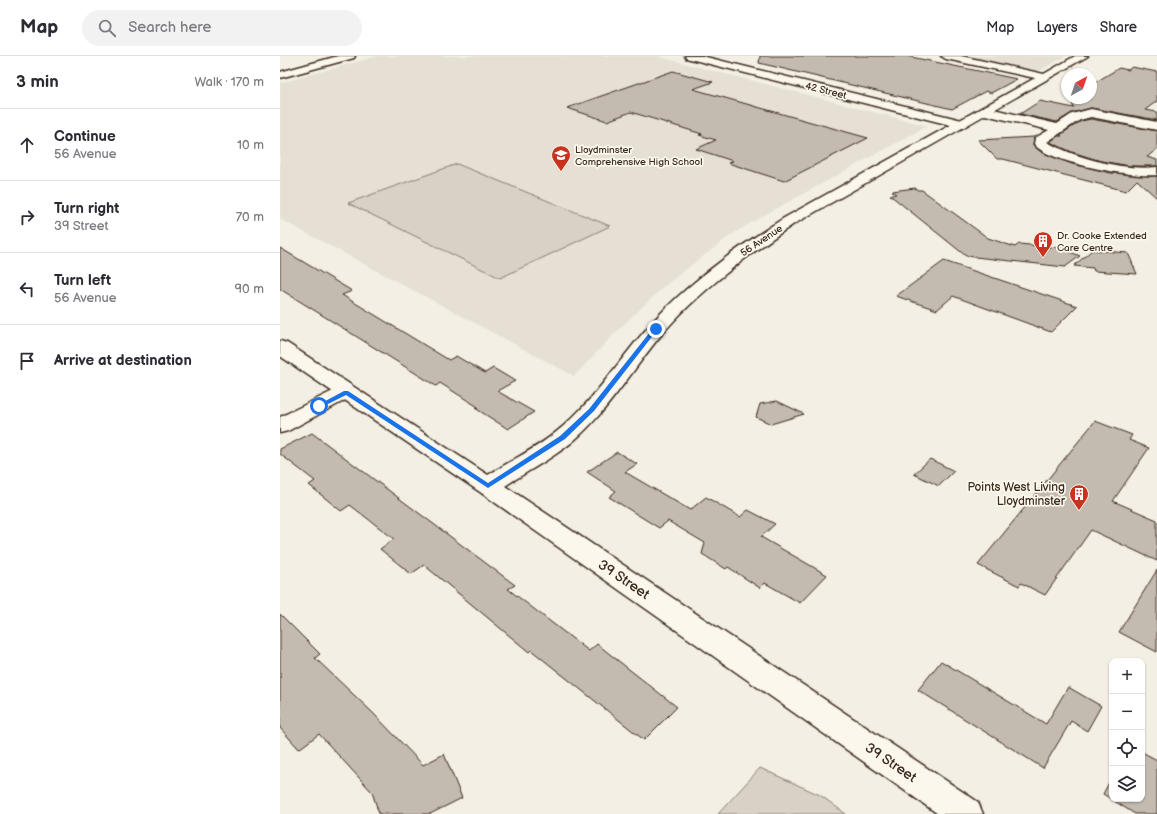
<!DOCTYPE html>
<html lang="en">
<head>
<meta charset="utf-8">
<style>
  body { margin:0; font-family:"Balsamiq Sans",sans-serif; background:#f2f2f3; color:#2b2b33 }
  .controls { position:absolute; right:12px; bottom:12px; display:grid; overflow:hidden; border-radius:8px; box-shadow:0 1px 3px #0004 }
  .controls button { width:36px; height:36px; display:grid; place-items:center; padding:0; border:0; border-bottom:1px solid #e1e1e2; background:#fff; color:#2b2b33; font:20px sans-serif }
  .compass { position:absolute; left:781px; top:12px; width:36px; height:36px; border-radius:50%; background:#fff; box-shadow:0 1px 3px #0004; rotate:40deg }
  .stop { position:absolute; width:12px; height:12px; margin:-9px; border:3px solid #1a73e8; border-radius:50%; background:#fff }
  .stop.end { background:#1a73e8; border-color:#fff; box-shadow:0 1px 4px #0008 }
  .list { margin:0; padding:0; list-style:none }
  h2 { display:flex; justify-content:space-between; align-items:center; height:52px; margin:0; padding:0 16px; font-size:17px }
  h2 small { font-size:13px; font-weight:400; color:#7c7c81 }
  .list li { display:grid; grid-template-columns:26px 1fr auto; gap:12px; align-items:center; box-sizing:border-box; height:72px; padding:0 16px; border-top:1px solid #e1e1e2 }
  .list b { display:block; font-size:15px; white-space:nowrap }
  .list p { margin:0; font-size:13px; white-space:nowrap; color:#7c7c81 }
  .list em { font-size:13px; font-style:normal; color:#7c7c81 }
  .icon { flex:none; width:22px; height:22px; fill:none; stroke:currentColor; stroke-width:2; stroke-linecap:round; stroke-linejoin:round }
  .map { position:relative; flex:none; width:877px; height:758px; overflow:hidden }
  header { display:flex; align-items:center; gap:24px; box-sizing:border-box; height:56px; padding:0 20px; background:#fff; border-bottom:1px solid #e1e1e2 }
  header strong { font-size:19px }
  nav { display:flex; gap:22px; margin-inline-start:auto; font-size:14px }
  .search { width:280px; height:36px; background:#f2f2f3; display:flex; align-items:center; gap:10px; box-sizing:border-box; padding:0 14px; border-radius:22px; color:#7c7c81; font-size:15px }
  main { display:flex }
  aside { flex:1; background:#fff }
  .map>svg:first-child { display:block }
</style>
</head>
<body>
<header>
<strong>Map</strong>
<div class="search"><svg class="icon" aria-label="search" viewBox="0 0 24 24"><circle cx="10" cy="10" r="6"/><path d="M15 15l6 6"/></svg>Search here</div>
<nav><a>Map</a><a>Layers</a><a>Share</a></nav>
</header>
<main>
<aside>
<h2>3 min<small>Walk · 170 m</small></h2>
<ul class="list">
<li><svg class="icon" aria-label="ahead" viewBox="0 0 24 24"><path d="M12 20V5M6 11l6-6 6 6"/></svg><div><b>Continue</b><p>56 Avenue</p></div><em>10 m</em></li>
<li><svg class="icon" aria-label="right" viewBox="0 0 24 24"><path d="M7 20v-9h11M14 6l5 5-5 5"/></svg><div><b>Turn right</b><p>39 Street</p></div><em>70 m</em></li>
<li><svg class="icon" aria-label="left" viewBox="0 0 24 24"><path d="M17 20v-9H6M10 6l-5 5 5 5"/></svg><div><b>Turn left</b><p>56 Avenue</p></div><em>90 m</em></li>
<li><svg class="icon" aria-label="arrive" viewBox="0 0 24 24"><path d="M6 21V4h12l-3 4 3 4H6"/></svg><div><b>Arrive at destination</b></div></li>
</ul>
</aside>
<div class="map">
<svg width="877" height="758" viewBox="0 0 877 758">
  <rect width="100%" height="100%" fill="#f3efe4"/>
  <filter id="ink" filterUnits="userSpaceOnUse"><feTurbulence type="fractalNoise" baseFrequency=".025" numOctaves="2"/><feDisplacementMap in="SourceGraphic" scale="8" xChannelSelector="R" yChannelSelector="G"/><feConvolveMatrix kernelMatrix="1 2 1 2 8 2 1 2 1" color-interpolation-filters="sRGB"/></filter>
  <g filter="url(#ink)">
    <g fill="#e5dfd4">
      <polygon points="98,0 376,0 647,70 479,162 451,179 383,231 337,275 294,320 0,163 0,27"/>
      <polygon points="676,0 786,0 761,14 748,15"/>
    </g>
    <g fill="#d8d1c6" stroke="#8a7e72">
      <polygon points="177,108 330,170 220,222 68,147"/>
      <polygon points="480,712 540,739 566,758 438,758"/>
    </g>
    <g fill="#c3bbb0" stroke="#3b2a1e">
      <polygon points="480,0 626,0 737,23 711,37 706,35 672,53 479,7"/>
      <polygon points="852,11 877,16 877,45 865,54 877,56 877,64 811,52 792,57 777,66 740,58 760,45 794,52 790,43 811,42 811,29 839,12 848,14"/>
      <polygon points="393,15 433,26 413,33 588,82 504,125 448,107 453,105 416,93 436,84 419,79 422,78 351,56 327,65 287,52"/>
      <polygon points="811,63 877,75 877,93 867,101 877,104 877,110 850,110 821,105 792,96 770,86 778,80 782,80 780,79 801,65"/>
      <polygon points="754,81 753,89 761,96 792,108 831,117 877,120 877,142 857,124 846,135 723,103 717,103 698,84"/>
      <polygon points="635,132 638,134 642,134 708,182 735,191 739,188 780,192 800,200 785,211 686,200 610,139 616,138 612,135"/>
      <polygon points="0,192 72,235 62,239 169,304 176,300 205,317 213,312 235,325 217,335 254,356 228,373 195,352 198,351 160,327 156,330 0,233"/>
      <polygon points="812,194 848,197 857,218 814,215 813,212 794,210"/>
      <polygon points="664,205 797,250 771,276 673,240 657,254 616,240"/>
      <polygon points="497,345 524,358 491,368 476,361 480,348"/>
      <polygon points="815,365 852,379 849,384 869,392 833,445 877,464 877,505 811,474 765,539 741,527 739,530 698,509"/>
      <polygon points="32,377 235,529 228,533 293,583 309,595 317,588 397,651 364,684 251,594 249,596 144,509 131,518 100,493 114,483 70,449 61,455 29,429 35,425 0,398 0,393"/>
      <polygon points="337,396 357,408 345,416 410,454 426,441 460,461 468,454 495,468 481,481 547,519 520,547 485,527 480,532 448,511 446,513 422,498 425,487 388,465 379,472 329,441 336,435 307,416"/>
      <polygon points="650,403 674,415 659,430 634,418"/>
      <polygon points="877,514 877,596 839,576"/>
      <polygon points="0,558 40,598 35,602 93,657 143,709 164,698 182,742 150,758 99,758 92,736 39,678 19,693 0,672"/>
      <polygon points="661,605 766,668 788,631 821,650 807,675 791,665 763,712 638,634"/>
      <polygon points="862,696 877,704 877,758 855,758 823,738 832,721 832,743 862,743"/>
    </g>
    <g fill="none" stroke-linecap="round" stroke-linejoin="round">
      <defs>
        <g id="street">
          <polygon points="405,0 422,0 686,65 688,68 682,72 406,2"/>
          <path d="M 705,51 L 777,68 L 792,58 L 811,53 L 877,66 L 877,74 L 811,61 L 800,64 L 767,86 C 796,102 844,115 877,111 L 877,119 C 855,122 766,106 754,88 L 755,82 L 769,74 L 701,58 L 699,55 Z"/>
          <polygon points="66,330 73,332 76,336 73,340 8,375 0,377 0,361 59,332"/>
        </g>
        <g id="secondary">
          <polygon points="58,0 75,0 74,2 0,22 0,16"/>
          <path d="M 661,0 L 681,0 L 764,18 L 795,0 L 808,0 L 514,168 C 470,197 416,238 382,278 C 352,314 327,357 291,387 C 271,403 246,416 225,430 L 698,746 L 703,758 L 658,758 L 200,436 L 0,300 L 0,285 L 7,287 L 208,419 C 230,405 255,393 275,377 C 312,348 338,305 369,270 C 405,229 458,191 504,162 L 755,22 L 666,3 Z"/>
        </g>
      </defs>
      <use href="#street" stroke="#3b2a1e" stroke-width="3"/>
      <use href="#secondary" stroke="#3b2a1e" stroke-width="3"/>
      <use href="#street" fill="#fbf7ec" fill-rule="evenodd"/>
      <use href="#secondary" fill="#fbf7ec" fill-rule="evenodd"/>
    </g>
  </g>
  <polygon fill="#1a73e8" points="374,271 378,273 314,355 285,383 208,432 66,339 42,351 36,350 64,335 68,335 208,427 280,380 309,353"/>
  <defs>
    <symbol id="school-pin" viewBox="-11 -11 22 30"><path d="M0 17L-7.5 6A9.5 9.5 0 1 1 7.5 6Z" fill="#c8321e" stroke="#fbf7ec"/><path d="M0-5L7-2L0 1L-7-2ZM-4 1L0 2.5L4 1V4Q0 6-4 4Z" fill="#fff"/></symbol>
    <symbol id="building-pin" viewBox="-11 -11 22 30"><path d="M0 17L-7.5 6A9.5 9.5 0 1 1 7.5 6Z" fill="#c8321e" stroke="#fbf7ec"/><path d="M-4-6H4V6H1V3H-1V6H-4ZM-2.5-4.3h1.7v1.8h-1.7ZM.8-4.3h1.7v1.8H.8ZM-2.5-1h1.7V.8h-1.7ZM.8-1h1.7V.8H.8Z" fill="#fff"/></symbol>
  </defs>
  <g fill-rule="evenodd">
    <use href="#school-pin" x="270" y="88" width="22" height="30"/>
    <use href="#building-pin" x="752" y="174" width="22" height="30"/>
    <use href="#building-pin" x="788" y="427" width="22" height="30"/>
  </g>
  <g text-anchor="middle" stroke-width="3.5" stroke-linejoin="round" paint-order="stroke">
    <g font-size="10" fill="#3b2a1e" stroke="#fbf7ec">
      <text transform="translate(546 34) rotate(14)" y="4">42 Street</text>
      <text transform="translate(481 184) rotate(-34)" y="4">56 Avenue</text>
    </g>
    <g font-size="10" fill="#3b2a1e" stroke="#fbf7ec" text-anchor="start">
      <text x="295" y="97">Lloydminster<tspan x="295" dy="12">Comprehensive High School</tspan></text>
      <text x="777" y="183">Dr. Cooke Extended<tspan x="777" dy="12">Care Centre</tspan></text>
    </g>
    <g font-size="12" fill="#3b2a1e" stroke="#fbf7ec" text-anchor="end">
      <text x="785" y="435">Points West Living<tspan x="785" dy="14">Lloydminster</tspan></text>
    </g>
    <g font-size="14" fill="#3b2a1e" stroke="#fbf7ec">
      <text transform="translate(344 523) rotate(34)" y="5">39 Street</text>
      <text transform="translate(611 706) rotate(34)" y="5">39 Street</text>
    </g>
  </g>
</svg>
<div class="controls">
<button>+</button>
<button>−</button>
<button><svg class="icon" aria-label="locate" viewBox="0 0 24 24"><circle cx="12" cy="12" r="6"/><path d="M12 2v4M12 18v4M2 12h4M18 12h4"/></svg></button>
<button><svg class="icon" aria-label="layers" viewBox="0 0 24 24"><path d="M12 4l9 5-9 5-9-5zM3 14l9 5 9-5"/></svg></button>
</div>
<svg class="compass" viewBox="-18 -18 36 36"><path d="M0-13l5 13h-10z" fill="#e53935"/><path d="M0 13l5-13h-10z" fill="#7c7c81"/></svg>
<div class="stop" style="left:39px;top:350px"></div>
<div class="stop end" style="left:376px;top:273px"></div>
</div>
</main>
</body>
</html>
